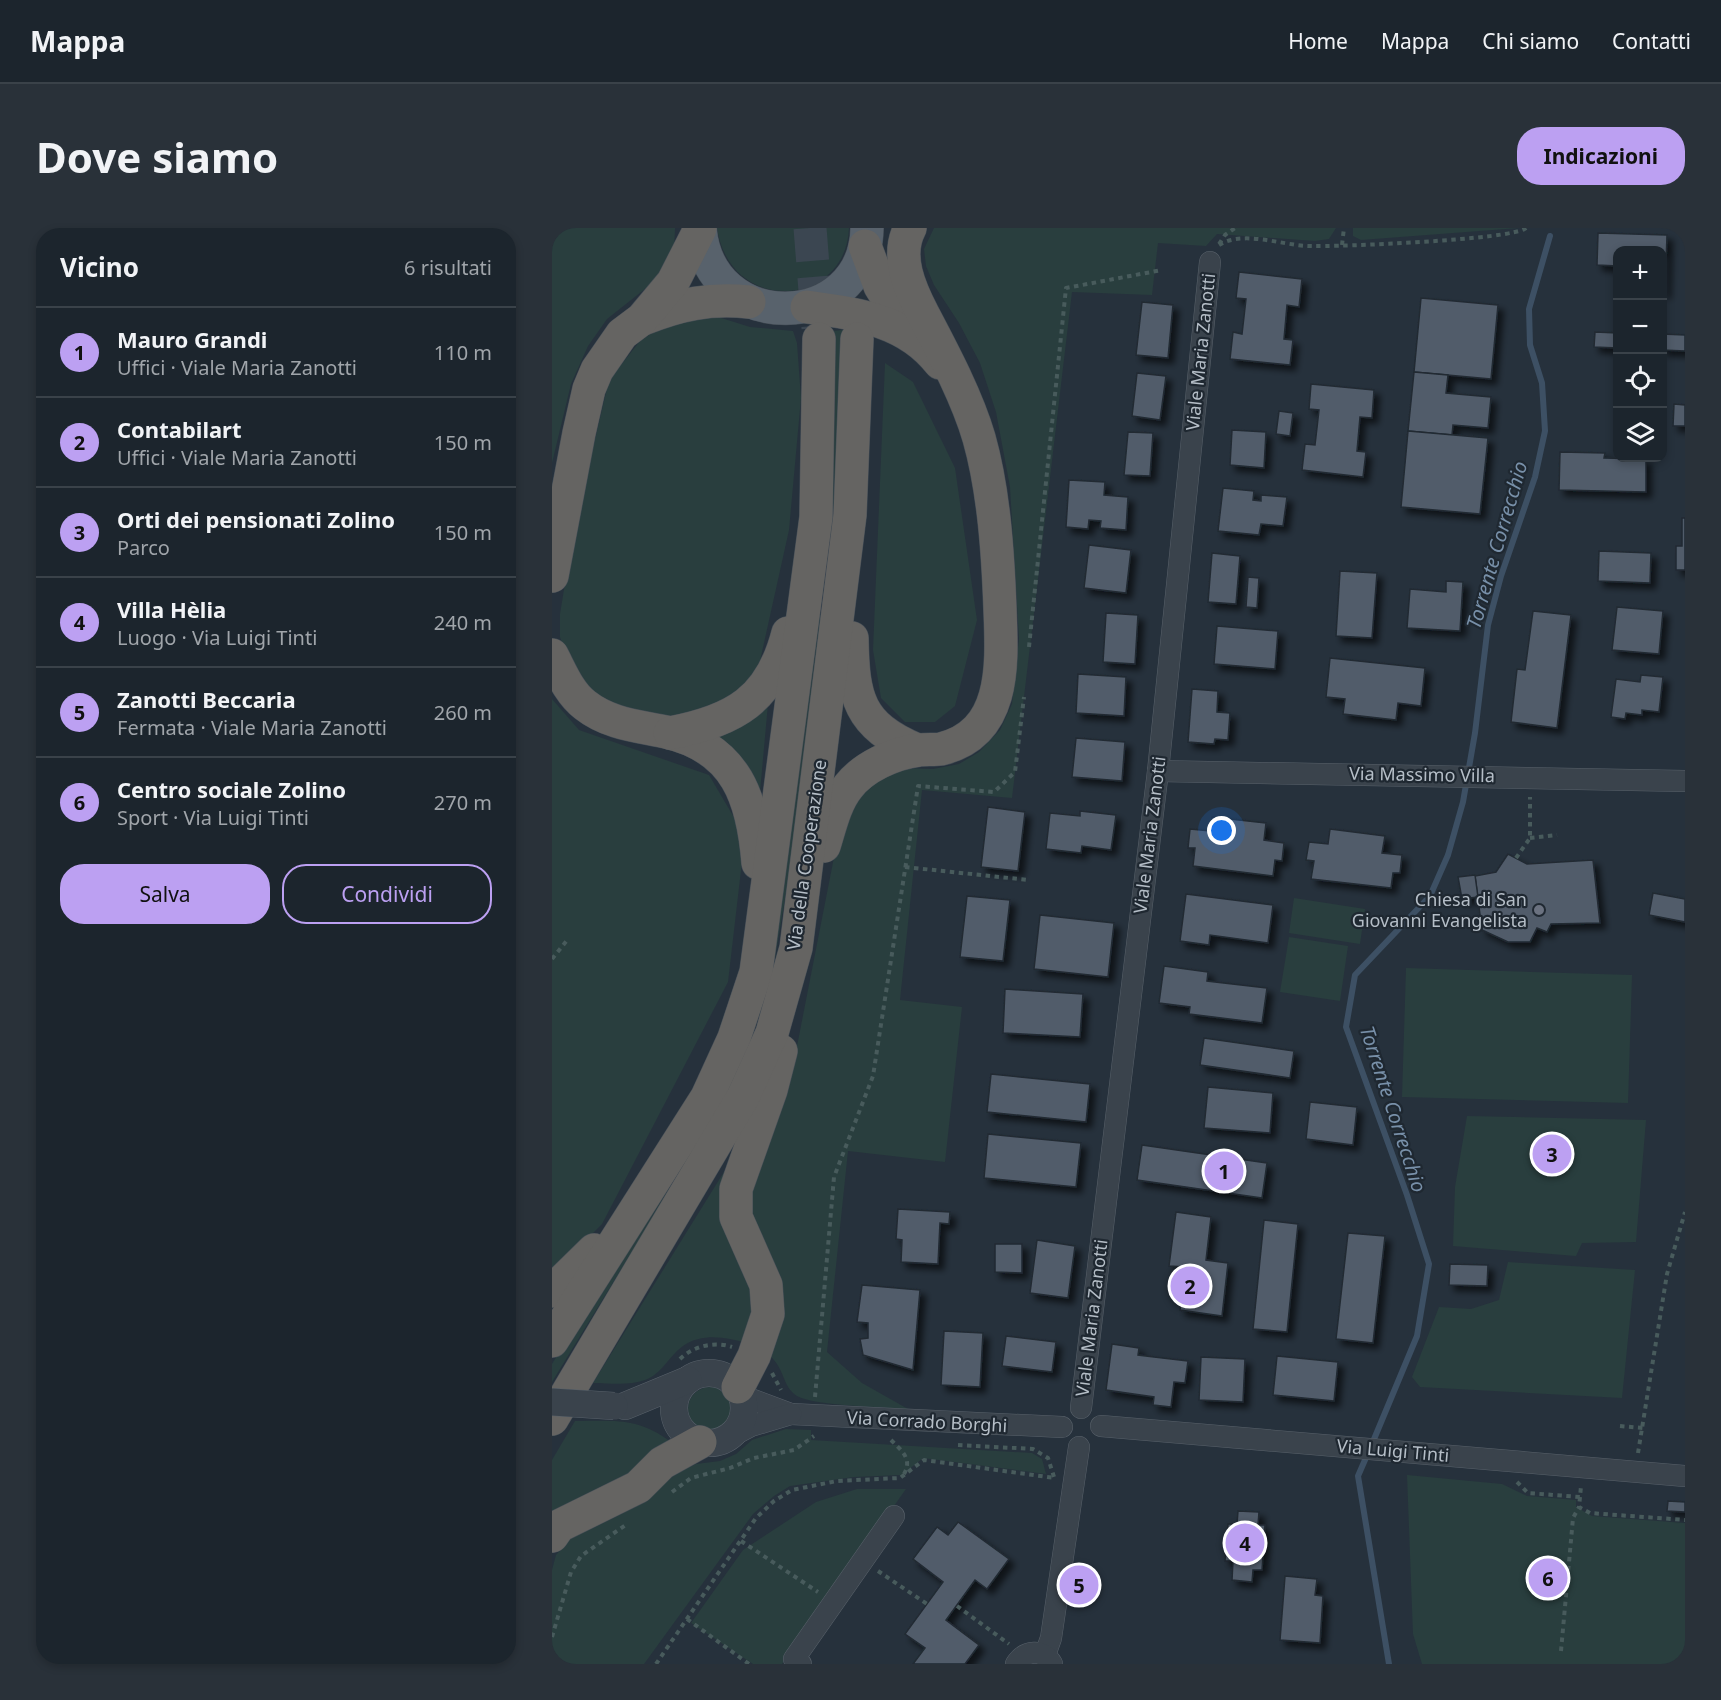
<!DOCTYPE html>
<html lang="it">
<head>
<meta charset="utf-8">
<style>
  body { margin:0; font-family:"Noto Sans",sans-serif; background:#293139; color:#f1f3f6 }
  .controls { position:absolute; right:18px; top:18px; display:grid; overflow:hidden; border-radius:12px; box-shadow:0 3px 9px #0003 }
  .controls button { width:54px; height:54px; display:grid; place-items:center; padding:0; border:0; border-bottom:2px solid #3a4249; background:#1c252d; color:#f1f3f6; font:30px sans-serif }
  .you { position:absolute; left:670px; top:603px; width:21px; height:21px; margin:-15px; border:4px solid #fff; border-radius:50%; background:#1a73e8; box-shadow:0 0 0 9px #1a73e833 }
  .badge { display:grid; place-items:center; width:39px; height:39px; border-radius:50%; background:#bca0f2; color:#111; font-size:20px; font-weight:700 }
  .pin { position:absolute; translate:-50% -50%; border:3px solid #fff; box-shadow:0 2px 6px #0006 }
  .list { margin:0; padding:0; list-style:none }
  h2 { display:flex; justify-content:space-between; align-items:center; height:78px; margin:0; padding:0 24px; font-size:26px }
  h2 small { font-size:20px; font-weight:400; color:#a0a5aa }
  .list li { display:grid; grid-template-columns:39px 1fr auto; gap:18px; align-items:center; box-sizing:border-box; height:90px; padding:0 24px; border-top:2px solid #3a4249 }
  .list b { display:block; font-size:22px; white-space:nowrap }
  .list p { margin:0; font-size:20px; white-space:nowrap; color:#a0a5aa }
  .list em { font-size:20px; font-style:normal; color:#a0a5aa }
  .actions { display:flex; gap:12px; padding:18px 24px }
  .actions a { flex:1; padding:14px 0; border:2px solid #bca0f2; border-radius:24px; text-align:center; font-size:21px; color:#bca0f2 }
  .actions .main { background:#bca0f2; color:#111 }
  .icon { flex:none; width:33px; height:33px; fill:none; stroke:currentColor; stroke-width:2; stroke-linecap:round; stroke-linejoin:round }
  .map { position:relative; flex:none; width:1133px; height:1436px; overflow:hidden; border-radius:24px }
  header { display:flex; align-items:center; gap:36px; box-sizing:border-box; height:84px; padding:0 30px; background:#1c252d; border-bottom:2px solid #3a4249 }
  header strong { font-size:28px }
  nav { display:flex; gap:33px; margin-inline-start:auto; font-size:21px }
  .intro { display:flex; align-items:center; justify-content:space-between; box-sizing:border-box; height:144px; padding:0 36px }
  h1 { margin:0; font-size:42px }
  .button { padding:15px 27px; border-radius:24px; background:#bca0f2; color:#111; font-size:21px; font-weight:700 }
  main { display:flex; gap:36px; padding:0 36px }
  aside { flex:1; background:#1c252d; border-radius:24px; box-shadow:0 3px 9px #0003 }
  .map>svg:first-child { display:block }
</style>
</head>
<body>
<header>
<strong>Mappa</strong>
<nav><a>Home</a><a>Mappa</a><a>Chi siamo</a><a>Contatti</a></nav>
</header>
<div class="intro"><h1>Dove siamo</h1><a class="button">Indicazioni</a></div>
<main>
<aside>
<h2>Vicino<small>6 risultati</small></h2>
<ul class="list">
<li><span class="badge">1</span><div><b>Mauro Grandi</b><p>Uffici · Viale Maria Zanotti</p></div><em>110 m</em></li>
<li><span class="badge">2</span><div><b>Contabilart</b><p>Uffici · Viale Maria Zanotti</p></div><em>150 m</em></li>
<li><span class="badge">3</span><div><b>Orti dei pensionati Zolino</b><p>Parco</p></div><em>150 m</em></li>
<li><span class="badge">4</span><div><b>Villa Hèlia</b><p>Luogo · Via Luigi Tinti</p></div><em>240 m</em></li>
<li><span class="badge">5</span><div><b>Zanotti Beccaria</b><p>Fermata · Viale Maria Zanotti</p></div><em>260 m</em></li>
<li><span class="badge">6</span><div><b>Centro sociale Zolino</b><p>Sport · Via Luigi Tinti</p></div><em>270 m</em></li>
</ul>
<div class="actions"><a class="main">Salva</a><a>Condividi</a></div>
</aside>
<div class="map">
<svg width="1133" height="1436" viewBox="0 0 1133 1436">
  <defs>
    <filter id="shadow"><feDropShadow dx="5.5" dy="5.5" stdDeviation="3" flood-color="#0009"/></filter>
  </defs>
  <rect width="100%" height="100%" fill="#26313c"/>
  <g fill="#293e3e">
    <polygon points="0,0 123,0 122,25 103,53 55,91 36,118 19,156 0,235"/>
    <path d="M 165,0 L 297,0 C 294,80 178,88 165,0 Z"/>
    <path d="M 382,0 L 784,0 L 777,11 L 763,13 L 665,6 L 654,18 L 606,15 L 600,67 L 520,64 L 460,570 L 370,562 L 348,772 L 410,779 L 393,934 L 296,923 L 275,1124 L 310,1155 L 356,1181 C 333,1179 262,1178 245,1168 C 229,1158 234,1138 213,1124 L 197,968 L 237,859 L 284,619 L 313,557 L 351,540 L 381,541 L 407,536 L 427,524 L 448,502 L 460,476 L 467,411 L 458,259 L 444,184 L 428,135 L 407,95 L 382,57 L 374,38 L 372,21 Z"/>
    <polygon points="801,0 967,0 809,12 801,8"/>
    <polygon points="144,82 198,99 241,103 245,115 249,170 237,302 208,433 193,461 164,480 117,488 49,475 30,456 14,427 8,409 8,386 22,300 57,152 88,113 121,91"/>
    <polygon points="291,102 294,134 285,283 272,282 279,103"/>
    <polygon points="333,135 361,154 403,240 425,392 403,478 383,494 353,494 329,470 321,422"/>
    <polygon points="261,386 270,387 238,641 219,754 199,811 170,877 0,1154 0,1136 162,873"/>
    <polygon points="217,465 208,564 150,507"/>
    <polygon points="0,471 27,502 157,547 193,608 176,754 50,996 0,1046"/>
    <polygon points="742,670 813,681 808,716 737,705"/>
    <polygon points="737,709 796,718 788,773 728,764"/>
    <polygon points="854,740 1080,747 1076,875 850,869"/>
    <polygon points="915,888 1094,892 1084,1014 1030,1015 1024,1028 901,1018 903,959"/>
    <path d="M 180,931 L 204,1074 L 194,1115 C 174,1109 150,1105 131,1118 C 117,1128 110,1146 93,1152 C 77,1158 58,1155 41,1155 Z"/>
    <polygon points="956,1034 1083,1042 1070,1170 868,1159 860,1149 887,1079 919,1081 947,1072"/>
    <circle cx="158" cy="1181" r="22"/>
    <path d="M 23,1193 C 62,1193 86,1189 119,1214 L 76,1251 L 0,1288 L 0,1232 Z"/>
    <polygon points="234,1201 259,1202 259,1212 480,1225 490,1231 494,1246 371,1230 350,1247 302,1249 238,1258 222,1268 201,1286 92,1436 0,1436 0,1342 4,1327 21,1308 110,1257 126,1244 144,1236 168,1233 184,1226 200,1212"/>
    <polygon points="855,1247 950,1256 975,1268 1024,1272 1024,1279 1040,1288 1133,1295 1133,1436 870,1436 861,1406"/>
    <polygon points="305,1261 354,1261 230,1436 201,1436 139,1395 191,1322 264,1274"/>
  </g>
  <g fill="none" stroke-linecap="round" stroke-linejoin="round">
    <g stroke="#3d5064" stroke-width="6">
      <polyline points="820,1216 865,1108 877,1036 855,967 794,799 803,747 878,668 896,627 911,574 923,505 936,397 949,348 983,249 993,203 990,155 978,117 977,81 998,8"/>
      <polyline points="816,1225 806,1248 837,1436"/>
    </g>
  </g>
  <g fill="#515c6a" stroke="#212a33" stroke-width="1.5" filter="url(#shadow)">
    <polygon points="1046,5 1115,7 1113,65 1110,64 1110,22 1066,22 1066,38 1045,37"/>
    <polygon points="687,44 750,51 747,79 735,77 732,111 741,112 738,137 678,131 681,104 690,106 694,71 684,70"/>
    <polygon points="869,70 946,77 939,151 862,144"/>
    <polygon points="590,74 621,77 616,130 584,127"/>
    <polygon points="1043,104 1066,105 1066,120 1042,119"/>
    <polygon points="1110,106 1133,107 1133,123 1110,122"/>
    <polygon points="862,144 896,147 894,165 939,169 936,200 901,197 900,207 856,203"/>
    <polygon points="585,145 614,148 608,192 580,188"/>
    <polygon points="759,156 822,162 820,190 808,189 805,223 814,224 811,249 750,242 753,216 763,217 767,182 757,181"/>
    <polygon points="1122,176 1133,177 1133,198 1121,198"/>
    <polygon points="727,183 741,185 738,208 724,206"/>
    <polygon points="680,202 714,204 712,240 678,237"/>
    <polygon points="856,203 936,210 928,286 849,279"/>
    <polygon points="576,204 601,205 598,248 572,247"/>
    <polygon points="1008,224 1053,225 1052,230 1094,231 1094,264 1007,262"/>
    <polygon points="517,252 553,254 552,267 576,269 574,302 548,300 549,293 537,292 536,301 514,299"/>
    <polygon points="671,260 702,263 701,272 709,273 709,267 735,269 731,298 709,296 707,307 666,303"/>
    <polygon points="1130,290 1133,290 1133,342 1124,342 1124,318 1130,318"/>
    <polygon points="537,317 579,322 574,365 532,360"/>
    <polygon points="1047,323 1099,325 1098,355 1046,353"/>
    <polygon points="660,325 688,328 684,376 656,374"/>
    <polygon points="788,343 825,345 820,410 784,408"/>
    <polygon points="696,349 707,350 705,380 694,379"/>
    <polygon points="894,353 911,354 908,403 855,400 858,361 894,364"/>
    <polygon points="1065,379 1111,383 1107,426 1060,422"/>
    <polygon points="981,383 1019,387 1005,500 959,494 965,441 973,442"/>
    <polygon points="554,385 586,387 583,436 551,434"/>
    <polygon points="665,398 726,403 723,441 662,436"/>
    <polygon points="778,430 873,440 869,478 846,475 844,492 791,486 793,471 774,469"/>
    <polygon points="526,446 574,449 572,488 524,485"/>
    <polygon points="1089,447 1111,449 1107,484 1090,482 1090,487 1074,485 1073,491 1059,489 1064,451 1088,454"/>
    <polygon points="640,461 666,463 665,484 678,485 676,512 663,511 662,516 636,514"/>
    <polygon points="524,510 573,514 570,553 520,549"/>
    <polygon points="436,579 473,584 466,643 429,639"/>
    <polygon points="528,583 564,587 559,622 530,618 529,625 494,621 498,585 528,588"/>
    <polygon points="660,589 714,595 712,612 732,615 730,633 723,632 721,648 641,638 643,620 636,620 638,601 658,603"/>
    <polygon points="778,601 833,608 830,625 850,627 848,645 841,645 839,660 759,651 762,633 754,632 757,614 776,616"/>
    <polygon points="956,626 975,636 1041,632 1048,695 999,696 995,704 985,700 978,714 956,714 930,702 923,648 944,644"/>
    <polygon points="923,647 926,669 910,671 906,649"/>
    <polygon points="1101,665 1133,671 1133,694 1097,687"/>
    <polygon points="634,666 721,677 716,715 658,707 657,717 628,713"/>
    <polygon points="415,668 458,672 451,733 408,729"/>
    <polygon points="488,687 562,695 556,749 482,741"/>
    <polygon points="612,738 656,744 655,753 715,760 710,795 637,786 638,779 607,775"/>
    <polygon points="453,761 531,766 528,809 451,805"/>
    <polygon points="652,810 742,823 738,850 648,837"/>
    <polygon points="439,846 538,856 534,894 435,884"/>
    <polygon points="656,859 721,865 718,905 652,900"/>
    <polygon points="758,874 805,879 801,917 754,911"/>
    <polygon points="436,906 529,915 524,959 432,950"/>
    <polygon points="590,917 715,935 710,970 585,952"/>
    <polygon points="346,981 398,984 397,996 388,995 386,1036 349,1034 350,1012 344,1011"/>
    <polygon points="624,984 659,989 654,1032 676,1035 670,1088 628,1082 633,1039 617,1038"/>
    <polygon points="712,992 746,996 735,1104 701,1101"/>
    <polygon points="796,1005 833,1008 821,1115 784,1111"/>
    <polygon points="485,1012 523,1018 516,1070 478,1065"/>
    <polygon points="443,1016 470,1016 470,1045 443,1044"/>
    <polygon points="898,1036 936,1037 935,1058 897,1057"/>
    <polygon points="310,1057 368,1062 361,1142 311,1127 308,1111 316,1110 316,1095 305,1094"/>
    <polygon points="392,1103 431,1105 428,1159 389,1157"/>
    <polygon points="454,1108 504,1114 500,1144 450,1138"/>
    <polygon points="560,1116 587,1120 586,1127 636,1133 633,1155 622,1154 619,1179 601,1177 602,1169 554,1162"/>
    <polygon points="725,1128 786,1134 782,1173 721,1167"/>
    <polygon points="649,1129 693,1131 691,1174 647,1172"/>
    <polygon points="1116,1273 1133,1274 1133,1284 1115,1283"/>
    <polygon points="686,1283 707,1284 706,1297 713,1297 710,1342 701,1342 700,1354 680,1352 681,1333 673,1333 676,1296 685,1296"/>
    <polygon points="406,1294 457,1331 435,1361 423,1352 394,1392 427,1417 413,1436 361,1436 373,1420 353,1406 391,1354 361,1331 385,1299 396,1307"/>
    <polygon points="733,1348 765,1351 763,1367 771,1368 768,1415 728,1412"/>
  </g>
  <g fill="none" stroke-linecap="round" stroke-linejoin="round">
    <polyline stroke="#3b4651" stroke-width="33" stroke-dasharray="33 16" stroke-linecap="butt" points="258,0 266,100"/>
    <defs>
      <g id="minor">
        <polyline points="606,543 1133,553"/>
        <polyline points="191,1168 239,1186 510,1199"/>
        <polyline points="529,1180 606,543 658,34"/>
        <polyline points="549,1198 1133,1248"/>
        <polyline points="176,1210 199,1198 239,1186"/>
        <polyline points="493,1427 499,1410 527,1219"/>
        <polyline points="249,1436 242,1431 342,1288"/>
        <path d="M 464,1436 C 473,1422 491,1420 500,1436"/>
      </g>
      <g id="tertiary">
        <circle cx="157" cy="1180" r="35"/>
        <polyline points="73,1178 136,1152"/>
      </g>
      <path id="primary" d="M 148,0 C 157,109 313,105 315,0"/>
      <g id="trunk">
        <polyline points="313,18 328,58 359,108"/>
        <path d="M 255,79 C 305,86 355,92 388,135"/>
        <path d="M 91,91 C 128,76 158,70 197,74"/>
        <polyline points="0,348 27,205 37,161 45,142 70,106 90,91 121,54 148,1"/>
        <path d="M 300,410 C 301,470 306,497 365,522"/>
        <path d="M 0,427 C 9,444 17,465 33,477 C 57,496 86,498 114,504 C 185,520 201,571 206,635"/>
        <path d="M 118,505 C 182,493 219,472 236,405"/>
        <path d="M 272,618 C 278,599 283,575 296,559 C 311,539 342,525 367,522 C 374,521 382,522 389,521 C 455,505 450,435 448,381 C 446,326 442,263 427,210 C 415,169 391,124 371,86 C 358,61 343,28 358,0"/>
        <polyline points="0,1063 42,1022"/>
        <polyline points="0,1113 155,869 182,810 204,744 264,289 267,111"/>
        <polyline points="186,1159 202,1128 216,1086 214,1057 184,989 184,961 219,862 229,823"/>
        <polyline points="0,1191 191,869 220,805 244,720 298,287 305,111"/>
        <polyline points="0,1308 7,1298 86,1259 110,1235 148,1214"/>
      </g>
    </defs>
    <use href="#minor" stroke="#58616a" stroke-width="22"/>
    <use href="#tertiary" stroke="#58616a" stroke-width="28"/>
    <use href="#primary" stroke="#434c55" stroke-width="34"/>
    <use href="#trunk" stroke="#454e57" stroke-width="34"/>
    <g stroke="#485b5c" stroke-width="4" stroke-dasharray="4.5 4.5" stroke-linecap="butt">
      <polyline points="0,9 1,0"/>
      <polyline points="667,16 673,7 683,0"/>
      <path d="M 667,17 C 691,2 729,17 756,18 C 784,19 961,12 974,0"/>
      <polyline points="790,17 792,0"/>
      <polyline points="477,419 514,60 610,42"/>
      <polyline points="978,610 1005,607"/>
      <polyline points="964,630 978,610 978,569"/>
      <polyline points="353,639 476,652"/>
      <polyline points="0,731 16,711"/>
      <path d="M 128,1131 C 141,1118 163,1113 180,1119"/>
      <polyline points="220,1145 229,1162"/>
      <polyline points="263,1169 282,949 321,848 366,558 442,564 463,544 472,469"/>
      <polyline points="1068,1198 1091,1200"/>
      <path d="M 339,1212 C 349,1222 361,1231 352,1246"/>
      <polyline points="406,1217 481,1221 496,1230 502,1249"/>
      <polyline points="1086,1225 1115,1046 1133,984"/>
      <polyline points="965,1254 976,1265 1028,1269 1029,1258"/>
      <polyline points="120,1264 139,1250 178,1240 202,1230 242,1222 262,1208"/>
      <polyline points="1028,1269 1027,1279 1038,1285 1133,1292"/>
      <polyline points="189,1313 266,1364"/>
      <polyline points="326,1343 375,1376"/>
      <polyline points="405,1378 457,1416"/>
      <polyline points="135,1391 197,1436"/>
      <polyline points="0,1409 19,1344 29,1328 75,1296"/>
      <polyline points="1009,1423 1021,1290 1027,1279"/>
      <polyline points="104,1436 204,1290 222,1273 240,1262 285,1253 348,1250 372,1232 503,1250"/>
    </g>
    <use href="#minor" stroke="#3a434c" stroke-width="21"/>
    <use href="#tertiary" stroke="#3a434c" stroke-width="27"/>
    <use href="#primary" stroke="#58626c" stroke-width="33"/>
    <use href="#trunk" stroke="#656462" stroke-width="33"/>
    <defs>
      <polyline id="tertiary-bridge" points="0,1174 62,1178"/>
    </defs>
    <use href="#tertiary-bridge" stroke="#58616a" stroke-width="28" stroke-linecap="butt"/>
    <use href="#tertiary-bridge" stroke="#3a434c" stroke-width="27"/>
  </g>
  <circle fill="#6b7280" stroke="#1f2831" stroke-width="2" cx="987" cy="682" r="6"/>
  <g text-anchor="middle" stroke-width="4.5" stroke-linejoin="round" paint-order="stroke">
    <g font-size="18" fill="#b5bec7" stroke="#1f2831">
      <text transform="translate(649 124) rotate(-84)" y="6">Viale Maria Zanotti</text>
      <text transform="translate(870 547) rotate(1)" y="6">Via Massimo Villa</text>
      <text transform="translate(598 607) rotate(-83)" y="6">Viale Maria Zanotti</text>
      <text transform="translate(255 627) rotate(-82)" y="6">Via della Cooperazione</text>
      <text transform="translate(540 1090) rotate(-83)" y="6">Viale Maria Zanotti</text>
      <text transform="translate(375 1194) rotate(3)" y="6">Via Corrado Borghi</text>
      <text transform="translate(841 1223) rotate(5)" y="6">Via Luigi Tinti</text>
    </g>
    <g font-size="18" fill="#b5bec7" stroke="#1f2831" text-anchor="end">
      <text x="975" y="678">Chiesa di San<tspan x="975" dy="21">Giovanni Evangelista</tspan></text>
    </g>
    <g font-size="20" font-style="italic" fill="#7890a9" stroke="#1f2831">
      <text transform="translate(945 317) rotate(-74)" y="7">Torrente Correcchio</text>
      <text transform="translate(841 881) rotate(72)" y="7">Torrente Correcchio</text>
    </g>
  </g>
</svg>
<div class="controls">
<button>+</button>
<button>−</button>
<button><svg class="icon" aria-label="locate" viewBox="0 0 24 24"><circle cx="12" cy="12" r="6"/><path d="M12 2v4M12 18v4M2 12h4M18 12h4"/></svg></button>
<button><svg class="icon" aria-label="layers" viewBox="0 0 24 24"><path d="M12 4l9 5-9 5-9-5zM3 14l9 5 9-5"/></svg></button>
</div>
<div class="you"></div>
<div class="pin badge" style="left:672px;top:943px">1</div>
<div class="pin badge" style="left:638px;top:1058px">2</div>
<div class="pin badge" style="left:1000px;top:926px">3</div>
<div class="pin badge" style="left:693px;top:1315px">4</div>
<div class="pin badge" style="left:527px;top:1357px">5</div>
<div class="pin badge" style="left:996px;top:1350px">6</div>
</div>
</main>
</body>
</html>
